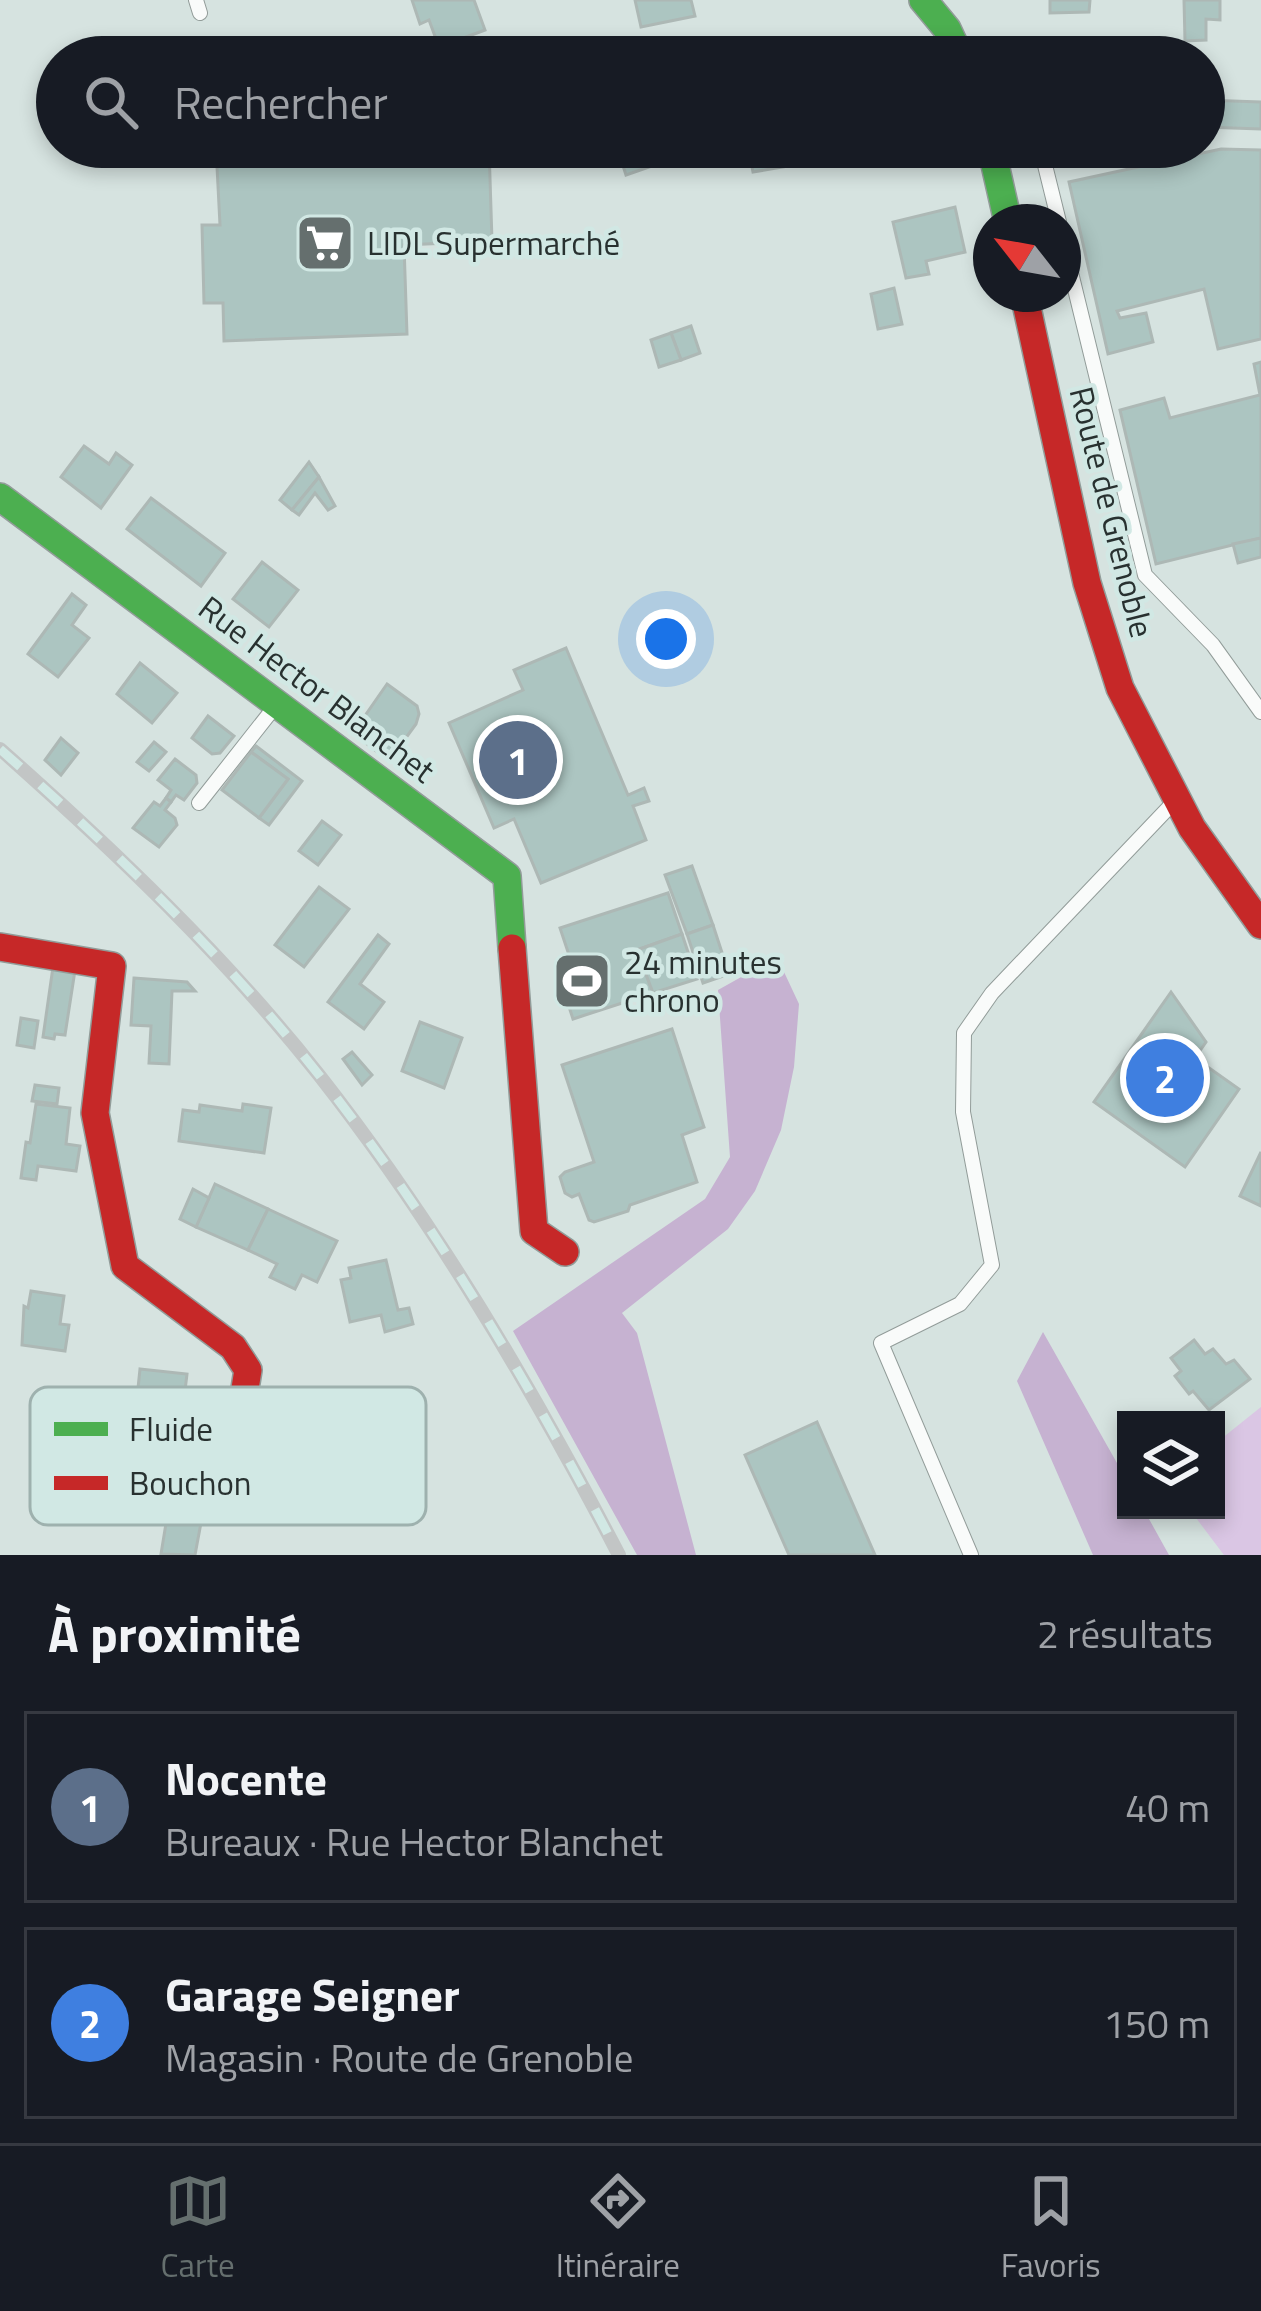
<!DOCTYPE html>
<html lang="fr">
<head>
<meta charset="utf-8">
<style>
  body { margin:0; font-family:"Titillium Web",sans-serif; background:#242831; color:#f1f3f6 }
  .controls { position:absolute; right:36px; bottom:36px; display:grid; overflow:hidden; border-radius:0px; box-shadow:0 6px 18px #0003 }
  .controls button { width:108px; height:108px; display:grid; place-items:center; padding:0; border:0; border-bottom:3px solid #363941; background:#171b24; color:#f1f3f6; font:60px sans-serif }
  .compass { position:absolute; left:973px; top:204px; width:108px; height:108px; border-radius:50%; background:#171b24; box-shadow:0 6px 18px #0003; rotate:301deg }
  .you { position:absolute; left:666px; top:639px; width:42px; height:42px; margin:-30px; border:9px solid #fff; border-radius:50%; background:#1a73e8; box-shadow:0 0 0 18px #1a73e833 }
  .badge { display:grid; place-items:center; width:78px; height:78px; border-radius:50%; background:#656f6e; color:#fff; font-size:39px; font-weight:700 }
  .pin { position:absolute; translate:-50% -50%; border:6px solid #fff; box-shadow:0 3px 12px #0006 }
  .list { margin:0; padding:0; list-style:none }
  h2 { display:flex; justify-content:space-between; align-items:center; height:156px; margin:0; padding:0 48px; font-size:51px }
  h2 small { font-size:39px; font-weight:400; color:#9ea1a6 }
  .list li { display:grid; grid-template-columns:78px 1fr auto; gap:36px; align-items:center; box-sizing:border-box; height:192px; margin:0 24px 24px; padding:0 24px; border:3px solid #363941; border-radius:0px }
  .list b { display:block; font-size:45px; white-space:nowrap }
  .list p { margin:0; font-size:39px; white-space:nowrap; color:#9ea1a6 }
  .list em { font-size:39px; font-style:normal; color:#9ea1a6 }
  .icon { flex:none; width:66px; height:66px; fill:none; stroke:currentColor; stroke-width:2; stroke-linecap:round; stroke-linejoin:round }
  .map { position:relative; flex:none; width:1261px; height:1555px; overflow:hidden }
  .search { position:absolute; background:#171b24; box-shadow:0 6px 18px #0003; left:36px; right:36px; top:36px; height:132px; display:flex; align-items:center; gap:30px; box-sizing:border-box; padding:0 42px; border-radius:66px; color:#9ea1a6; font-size:45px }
  .sheet { height:588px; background:#171b24 }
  nav { display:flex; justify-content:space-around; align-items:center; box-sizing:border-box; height:168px; border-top:3px solid #363941; background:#171b24; font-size:33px; color:#9ea1a6 }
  nav a { display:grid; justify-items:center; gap:6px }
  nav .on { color:#656f6e }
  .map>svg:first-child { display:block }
</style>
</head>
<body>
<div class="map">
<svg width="1261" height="1555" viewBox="0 0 1261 1555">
  <rect width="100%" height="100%" fill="#d6e3e0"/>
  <polygon fill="#dac6e4" points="1261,1407 1261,1555 1224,1555 1190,1510 1216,1510 1216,1443"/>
  <g fill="#c6b2d1">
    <polygon points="777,957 799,1004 794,1067 781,1130 755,1191 728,1229 622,1313 637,1333 696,1555 637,1555 513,1331 705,1199 730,1157 718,990"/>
    <polygon points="1043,1332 1126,1479 1126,1510 1144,1510 1169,1555 1093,1555 1017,1381"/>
  </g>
  <g fill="#acc5c1" stroke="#adb8b5" stroke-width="3">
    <polygon points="412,0 474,0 485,30 439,47 429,20 420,24"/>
    <polygon points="635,0 691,0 695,16 641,27"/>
    <polygon points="1050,0 1090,0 1089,12 1050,13"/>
    <polygon points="1184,0 1220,0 1220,20 1206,19 1206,40 1185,41"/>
    <polygon points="1204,100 1261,102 1261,129 1204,127"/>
    <polygon points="216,147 489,147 492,241 404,245 407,334 224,341 223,303 204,303 202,225 220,225"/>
    <polygon points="617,147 683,147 647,160 649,167 626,175"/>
    <polygon points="748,147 790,147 794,165 753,172"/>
    <polygon points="1221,149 1261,150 1261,339 1218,349 1204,289 1117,311 1120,318 1146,313 1153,342 1108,354 1069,182"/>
    <polygon points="955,207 965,252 926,261 929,274 906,278 893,222"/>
    <polygon points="894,288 902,324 878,329 871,294"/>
    <polygon points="691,326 700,353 681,360 671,333"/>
    <polygon points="671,333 681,360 659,367 651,340"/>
    <polygon points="1261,362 1261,538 1156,564 1120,410 1164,398 1170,418 1260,395 1254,364"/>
    <polygon points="84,446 109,464 116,453 132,465 101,508 61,477"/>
    <polygon points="309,462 319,477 292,510 280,500"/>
    <polygon points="319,477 335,506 328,510 315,493 299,515 292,510"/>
    <polygon points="151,498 225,553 201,586 127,529"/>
    <polygon points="1261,538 1261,557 1238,563 1233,544"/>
    <polygon points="262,562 298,590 269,627 233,599"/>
    <polygon points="72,594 86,605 72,625 89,638 58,677 28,654"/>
    <polygon points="566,648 628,795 644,788 649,801 633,806 646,840 541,883 514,819 494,828 449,723 523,690 514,670"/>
    <polygon points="140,663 177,693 152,723 117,694"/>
    <polygon points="387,684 417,706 419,714 416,724 389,761 353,733"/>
    <polygon points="208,716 234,736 220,753 212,754 192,738"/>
    <polygon points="61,738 78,753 61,775 45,760"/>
    <polygon points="154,742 166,752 149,771 137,762"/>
    <polygon points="256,746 302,781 269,825 259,818 288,779 251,752"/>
    <polygon points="251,752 288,779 259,818 222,790"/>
    <polygon points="175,759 196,775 197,783 184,800 176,795 171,802 166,798 171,790 158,780"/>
    <polygon points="166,798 171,802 165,810 175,818 177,825 159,847 133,828 154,802 160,806"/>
    <polygon points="322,821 341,835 318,865 299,851"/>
    <polygon points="692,866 713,925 687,934 665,875"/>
    <polygon points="319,887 349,909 304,967 275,945"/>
    <polygon points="668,893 682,934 637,950 653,993 573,1019 556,967 571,961 560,928"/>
    <polygon points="713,925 729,974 703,983 687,934"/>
    <polygon points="682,934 697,979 653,993 637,950"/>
    <polygon points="378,935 389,944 360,984 384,1002 364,1029 328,1002"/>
    <polygon points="54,960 76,964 65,1035 55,1034 54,1039 43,1037"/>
    <polygon points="134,978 187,982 195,991 172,991 169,1064 149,1063 151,1026 131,1025"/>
    <polygon points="1171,992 1206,1042 1195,1058 1239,1089 1185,1167 1094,1102"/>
    <polygon points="21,1018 38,1021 34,1048 17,1045"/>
    <polygon points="420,1022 462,1038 444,1088 402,1071"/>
    <polygon points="672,1029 704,1127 682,1135 697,1182 630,1205 628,1211 594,1222 589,1220 579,1194 572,1197 565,1193 560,1177 565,1172 594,1162 562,1065"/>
    <polygon points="352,1052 372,1075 362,1085 343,1059"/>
    <polygon points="35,1085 59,1088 57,1104 32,1101"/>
    <polygon points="36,1104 70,1108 66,1144 80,1146 76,1171 38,1166 36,1180 21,1178 26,1142 30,1143"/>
    <polygon points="243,1104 271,1108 264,1153 179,1141 183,1110 199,1112 200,1105 242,1111"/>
    <polygon points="1261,1152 1261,1206 1240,1196"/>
    <polygon points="215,1184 268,1209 248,1250 196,1227"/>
    <polygon points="193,1189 209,1198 196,1227 180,1219"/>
    <polygon points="268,1209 337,1241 317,1282 302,1275 295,1289 270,1277 277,1264 248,1250"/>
    <polygon points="386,1260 398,1310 409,1308 413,1324 385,1332 381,1315 350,1322 341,1280 351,1278 349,1268"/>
    <polygon points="31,1291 64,1296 60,1324 69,1325 65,1351 22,1345 24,1306 28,1308"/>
    <polygon points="1194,1340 1205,1354 1213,1349 1226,1364 1234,1360 1250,1379 1209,1410 1193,1391 1189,1394 1175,1376 1181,1371 1171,1358"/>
    <polygon points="140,1369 187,1374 180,1432 150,1428 151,1419 135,1417"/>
    <polygon points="817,1422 875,1555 789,1555 745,1455"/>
    <polygon points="169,1505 203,1512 195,1555 161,1554"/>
  </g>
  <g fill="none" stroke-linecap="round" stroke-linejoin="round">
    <defs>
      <g id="lane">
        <polyline points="196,0 200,13"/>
        <polyline points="1037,147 1041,149 1059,222"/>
        <polyline points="1063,240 1145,575 1213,645 1261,712"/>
        <polyline points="199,803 277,704"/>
        <polyline points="971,1555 881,1343 960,1304 992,1265 963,1112 964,1033 992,993 1174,802"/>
      </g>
      <g id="fast">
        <polyline points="923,0 947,29 960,57"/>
        <polyline points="991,147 1008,222"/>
        <polyline points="0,497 507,876 512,948"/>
      </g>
      <g id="jam">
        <polyline points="1024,294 1087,583 1120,688 1192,828 1261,925"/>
        <polyline points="0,947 112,966 95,1113 125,1266 233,1347 248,1370 232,1469"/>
        <polyline points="512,948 534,1231 565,1252"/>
      </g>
    </defs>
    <use href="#lane" stroke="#929c99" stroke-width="16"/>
    <use href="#fast" stroke="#929c99" stroke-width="30"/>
    <use href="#jam" stroke="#929c99" stroke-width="30"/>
    <use href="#lane" stroke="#f9fbfa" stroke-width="14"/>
    <use href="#fast" stroke="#4caf50" stroke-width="27"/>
    <use href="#jam" stroke="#c62828" stroke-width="27"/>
    <defs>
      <path id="rail" d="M 0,749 C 114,850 224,955 319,1075 C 436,1224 532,1388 619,1555"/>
    </defs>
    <use href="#rail" stroke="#c2c5c5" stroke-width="14"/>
    <use href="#rail" stroke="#d1e8e4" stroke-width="9" stroke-dasharray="27" stroke-linecap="butt"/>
  </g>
  <defs>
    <symbol id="supermarket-square" viewBox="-11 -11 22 22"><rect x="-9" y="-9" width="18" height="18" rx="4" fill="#656f6e" stroke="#d1e8e4"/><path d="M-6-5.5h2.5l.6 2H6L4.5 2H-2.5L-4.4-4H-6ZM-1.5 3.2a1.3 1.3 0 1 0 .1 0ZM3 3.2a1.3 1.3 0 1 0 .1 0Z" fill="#fff"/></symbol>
    <symbol id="stadium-square" viewBox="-11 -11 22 22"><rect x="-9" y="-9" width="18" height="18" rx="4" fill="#656f6e" stroke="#d1e8e4"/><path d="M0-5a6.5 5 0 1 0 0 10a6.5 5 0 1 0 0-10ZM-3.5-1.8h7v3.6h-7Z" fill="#fff"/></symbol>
  </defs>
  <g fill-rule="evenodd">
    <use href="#supermarket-square" x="292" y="210" width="66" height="66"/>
    <use href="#stadium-square" x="549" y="948" width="66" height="66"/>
  </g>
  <g text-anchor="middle" stroke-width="9" stroke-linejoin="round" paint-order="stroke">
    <g font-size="33" fill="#283130" stroke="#d1e8e4" text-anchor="start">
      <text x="367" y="255">LIDL Supermarché</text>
      <text x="624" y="974">24 minutes<tspan x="624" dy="38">chrono</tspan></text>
    </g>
    <g font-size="33" fill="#283130" stroke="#d1e8e4">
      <text transform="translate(1112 512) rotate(76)" y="12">Route de Grenoble</text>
      <text transform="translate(317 689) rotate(37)" y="12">Rue Hector Blanchet</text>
    </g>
  </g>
  <rect x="30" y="1387" width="396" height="138" rx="18" fill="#d1e8e4" stroke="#9eb1ae" stroke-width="3"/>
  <rect x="54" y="1422" width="54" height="14" fill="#4caf50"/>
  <rect x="54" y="1476" width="54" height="14" fill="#c62828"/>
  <g font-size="33" fill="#283130">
    <text x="129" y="1441">Fluide</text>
    <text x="129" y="1495">Bouchon</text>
  </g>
</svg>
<div class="controls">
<button><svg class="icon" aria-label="layers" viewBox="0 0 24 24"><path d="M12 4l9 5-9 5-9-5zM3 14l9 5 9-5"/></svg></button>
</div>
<svg class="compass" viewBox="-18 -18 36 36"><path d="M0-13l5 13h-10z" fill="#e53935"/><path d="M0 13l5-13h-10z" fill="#9ea1a6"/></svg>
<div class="you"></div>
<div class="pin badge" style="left:518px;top:760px;background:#5c6f8a">1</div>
<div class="pin badge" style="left:1165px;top:1078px;background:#3f7fe0">2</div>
<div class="search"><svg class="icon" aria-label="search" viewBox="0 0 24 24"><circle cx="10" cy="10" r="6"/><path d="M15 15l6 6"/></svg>Rechercher</div>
</div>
<section class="sheet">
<h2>À proximité<small>2 résultats</small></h2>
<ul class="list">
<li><span class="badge" style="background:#5c6f8a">1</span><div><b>Nocente</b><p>Bureaux · Rue Hector Blanchet</p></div><em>40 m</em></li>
<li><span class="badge" style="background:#3f7fe0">2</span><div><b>Garage Seigner</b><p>Magasin · Route de Grenoble</p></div><em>150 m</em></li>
</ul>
</section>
<nav>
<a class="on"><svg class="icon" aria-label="map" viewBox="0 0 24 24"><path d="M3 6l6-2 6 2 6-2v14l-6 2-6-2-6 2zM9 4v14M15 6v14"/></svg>Carte</a>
<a><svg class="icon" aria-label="directions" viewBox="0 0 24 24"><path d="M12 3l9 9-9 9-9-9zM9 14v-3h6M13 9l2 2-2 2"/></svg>Itinéraire</a>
<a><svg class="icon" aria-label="saved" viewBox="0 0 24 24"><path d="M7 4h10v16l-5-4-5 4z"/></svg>Favoris</a>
</nav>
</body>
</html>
